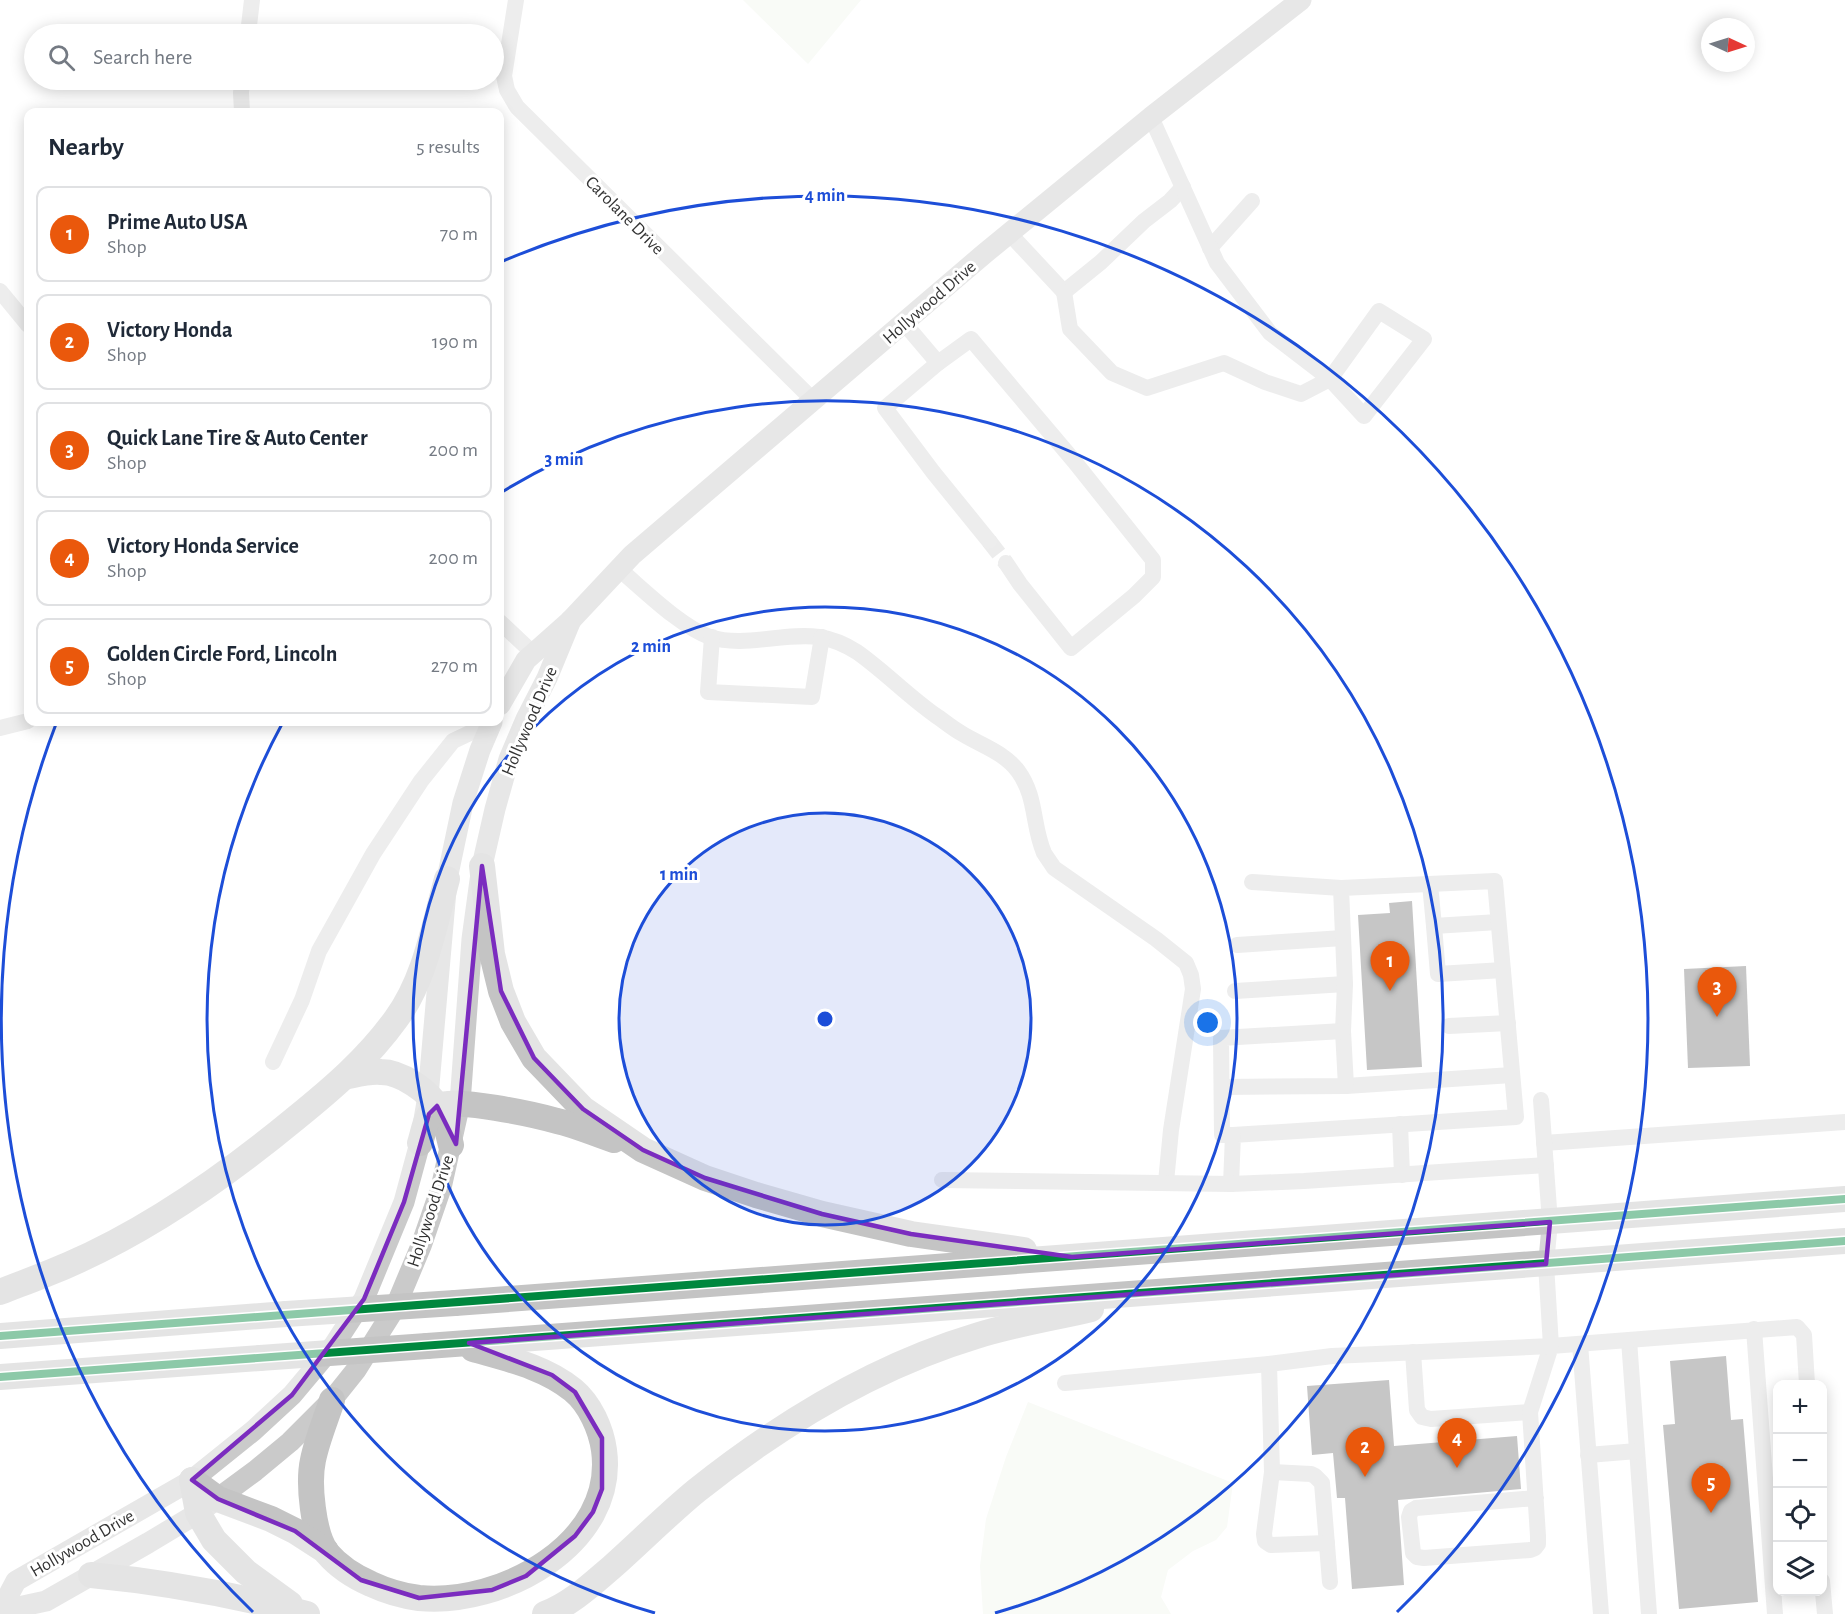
<!DOCTYPE html>
<html lang="en">
<head>
<meta charset="utf-8">
<style>
  body { margin:0; font-family:"Alegreya Sans",sans-serif; background:#f2f2f3; color:#1f2937 }
  .controls { position:absolute; right:18px; bottom:18px; display:grid; overflow:hidden; border-radius:12px; box-shadow:0 3px 15px #0003 }
  .controls button { width:54px; height:54px; display:grid; place-items:center; padding:0; border:0; border-bottom:2px solid #e0e1e3; background:#fff; color:#1f2937; font:30px sans-serif }
  .compass { position:absolute; left:1701px; top:18px; width:54px; height:54px; border-radius:50%; background:#fff; box-shadow:0 3px 15px #0003; rotate:94deg }
  .you { position:absolute; left:1208px; top:1023px; width:21px; height:21px; margin:-15px; border:4px solid #fff; border-radius:50%; background:#1a73e8; box-shadow:0 0 0 9px #1a73e833 }
  .badge { display:grid; place-items:center; width:39px; height:39px; border-radius:50%; background:#ea580c; color:#fff; font-size:20px; font-weight:700 }
  .pin { position:absolute; translate:-50% -50px; filter:drop-shadow(0 2px 3px #0008) }
  .pin::after { content:''; position:absolute; top:32px; width:21px; height:18px; background:inherit; clip-path:polygon(0 0,100% 0,50% 100%) }
  .list { margin:0; padding:0; list-style:none }
  h2 { display:flex; justify-content:space-between; align-items:center; height:78px; margin:0; padding:0 24px; font-size:26px }
  h2 small { font-size:20px; font-weight:400; color:#747a83 }
  .list li { display:grid; grid-template-columns:39px 1fr auto; gap:18px; align-items:center; box-sizing:border-box; height:96px; margin:0 12px 12px; padding:0 12px; border:2px solid #e0e1e3; border-radius:12px }
  .list b { display:block; font-size:22px; white-space:nowrap }
  .list p { margin:0; font-size:20px; white-space:nowrap; color:#747a83 }
  .list em { font-size:20px; font-style:normal; color:#747a83 }
  .icon { flex:none; width:33px; height:33px; fill:none; stroke:currentColor; stroke-width:2; stroke-linecap:round; stroke-linejoin:round }
  .map { position:relative; flex:none; width:1845px; height:1614px; overflow:hidden }
  .search { position:absolute; background:#fff; box-shadow:0 3px 15px #0003; left:24px; top:24px; width:480px; height:66px; display:flex; align-items:center; gap:15px; box-sizing:border-box; padding:0 21px; border-radius:33px; color:#747a83; font-size:22px }
  .panel { position:absolute; background:#fff; box-shadow:0 3px 15px #0003; left:24px; top:108px; width:480px; height:618px; border-radius:12px }
  .map>svg:first-child { display:block }
</style>
</head>
<body>
<div class="map">
<svg width="1845" height="1614" viewBox="0 0 1845 1614">
  <rect width="100%" height="100%" fill="#fff"/>
  <g fill="#f1f5ed">
    <polygon points="743,0 861,0 808,64"/>
    <polygon points="1028,1402 1233,1483 1227,1527 1216,1540 1193,1551 1168,1570 1161,1597 1171,1614 983,1614 980,1566 986,1519 1006,1457"/>
  </g>
  <g fill="#818181">
    <polygon points="1412,901 1422,1067 1367,1070 1358,915 1390,913 1389,903"/>
    <polygon points="1746,966 1750,1066 1688,1068 1684,969"/>
    <polygon points="1726,1356 1731,1420 1743,1419 1758,1602 1679,1609 1663,1425 1675,1424 1670,1361"/>
    <polygon points="1389,1380 1394,1446 1517,1436 1521,1489 1398,1500 1404,1585 1352,1589 1345,1498 1337,1498 1333,1453 1312,1455 1307,1386"/>
  </g>
  <g fill="none" stroke-linecap="round" stroke-linejoin="round">
    <polyline stroke="#d6d6d6" stroke-width="16" stroke-dasharray="16 8" stroke-linecap="butt" points="989,541 1006,563"/>
    <g stroke="#d7d7d7" stroke-width="16">
      <polyline points="516,0 504,76 507,90 517,107 814,401"/>
      <polyline points="248,34 252,0"/>
      <polyline points="242,112 241,93 242,80"/>
      <polyline points="1009,233 1064,292 1101,262 1144,221 1170,201 1183,187"/>
      <polyline points="1210,248 1252,201"/>
      <polyline points="0,291 28,325"/>
      <polyline points="1064,292 1070,329 1112,373 1147,388 1224,363 1265,382 1301,394 1330,379 1364,416 1424,339 1379,311 1330,379 1270,333 1217,263 1151,117"/>
      <polyline points="904,323 938,363 971,339 1074,461 1153,560 1153,577 1134,596 1071,648 1020,584 1006,563"/>
      <polyline points="938,363 885,408 933,472 989,541"/>
      <path d="M 619,569 C 644,590 681,627 710,637 C 744,648 784,632 819,637 C 832,639 846,645 857,652 C 884,671 908,696 935,715 C 944,721 952,728 961,733 C 980,745 1004,752 1018,771 C 1037,797 1032,825 1044,853 C 1047,858 1051,863 1054,868 L 1156,939 L 1186,963 L 1191,975 L 1193,989 L 1171,1130 L 1166,1182"/>
      <polyline points="500,622 534,654"/>
      <polyline points="712,637 708,692 812,697 822,637"/>
      <polyline points="0,728 28,721"/>
      <polyline points="1252,882 1341,888"/>
      <polyline points="1430,884 1434,926"/>
      <polyline points="1498,922 1434,926 1438,974 1503,970"/>
      <polyline points="1237,945 1343,938"/>
      <polyline points="1235,991 1345,984"/>
      <polyline points="1449,1026 1508,1023"/>
      <polyline points="273,1062 302,1000 319,951 373,854 421,781 453,741 491,723"/>
      <polyline points="1346,1086 1512,1075"/>
      <polyline points="1223,1087 1346,1086 1343,1031 1345,984 1341,888 1495,881 1516,1117 1233,1135 1231,1184"/>
      <polyline points="1400,1124 1402,1175"/>
      <polyline points="1233,1135 1222,1135 1221,1038 1343,1031"/>
      <polyline points="1544,1143 1845,1122"/>
      <polyline points="942,1180 1231,1184 1304,1181 1546,1165"/>
      <polyline points="1754,1329 1775,1614"/>
      <polyline points="1629,1340 1649,1614"/>
      <polyline points="1580,1344 1601,1614"/>
      <polyline points="1413,1352 1417,1410 1422,1417 1431,1419 1530,1412"/>
      <polyline points="1065,1383 1269,1364"/>
      <polyline points="1588,1455 1637,1451"/>
      <polyline points="1272,1472 1311,1474 1315,1476 1322,1483 1330,1582"/>
      <polyline points="1536,1498 1416,1508 1411,1511 1409,1517 1413,1553 1417,1557 1424,1558 1530,1550 1535,1548 1538,1544 1538,1536 1530,1412 1551,1346 1797,1327 1804,1335 1807,1384"/>
      <polyline points="1327,1543 1271,1545 1265,1541 1264,1534 1272,1472 1269,1364 1332,1356 1551,1346 1546,1264 1550,1222 1541,1100"/>
      <polyline points="1822,1581 1825,1614"/>
    </g>
    <g stroke="#cacaca" stroke-width="21">
      <polyline points="500,705 526,660 571,620 632,555 984,254 1151,117 1301,0"/>
      <polyline points="0,1611 46,1601 148,1543 198,1513 255,1471 290,1442 332,1400 356,1370 395,1308 421,1246 441,1188 460,1103 472,939 482,866 495,809 509,759 526,719 547,678 571,620"/>
      <polyline points="0,1611 16,1581 192,1480 253,1431 292,1395 334,1345 364,1299 404,1202 420,1143 428,1096 447,879 463,803 480,750 492,722"/>
    </g>
    <g stroke="#c4c4c4" stroke-width="26">
      <polyline points="482,866 492,954 501,991 513,1022 534,1058 583,1109 643,1150 705,1178 756,1195 822,1214 911,1234 1024,1250"/>
      <path d="M 348,1076 C 358,1074 370,1071 381,1072 C 401,1072 429,1091 439,1109 C 445,1120 448,1132 451,1145"/>
      <path d="M 420,1143 C 424,1131 426,1112 438,1106 C 454,1097 536,1115 557,1121 C 576,1125 595,1134 614,1140"/>
      <path d="M 0,1292 C 23,1283 45,1275 68,1265 C 151,1229 227,1175 296,1118 C 333,1088 368,1058 396,1019 C 425,980 434,926 447,879"/>
      <polyline points="455,1303 1845,1199"/>
      <polyline points="0,1336 286,1314"/>
      <polyline points="427,1346 1845,1241"/>
      <polyline points="0,1377 260,1358"/>
      <path d="M 332,1400 C 326,1419 317,1440 313,1460 C 308,1483 313,1534 327,1553 C 339,1567 355,1577 371,1584 C 386,1591 403,1596 419,1598 C 501,1606 617,1544 604,1450 C 601,1429 590,1404 573,1390 C 545,1367 508,1359 473,1349"/>
      <polyline points="192,1480 198,1513 214,1540 246,1572 290,1604"/>
      <polyline points="192,1480 218,1499 271,1519 295,1531 326,1551"/>
      <path d="M 91,1575 C 164,1582 236,1595 307,1614"/>
      <path d="M 545,1614 C 571,1604 591,1585 612,1567 C 640,1542 667,1515 696,1491 C 780,1424 873,1367 976,1336 C 1014,1324 1053,1318 1091,1309"/>
    </g>
    <g stroke="#c4c4c4" stroke-width="26">
      <polyline points="286,1314 455,1303"/>
      <polyline points="260,1358 427,1346"/>
    </g>
    <defs>
      <g id="cycleway">
        <polyline points="0,1336 1845,1199"/>
        <polyline points="0,1377 1845,1241"/>
      </g>
    </defs>
    <use href="#cycleway" stroke="#fff" stroke-width="11"/>
    <use href="#cycleway" stroke="#00873e" stroke-width="8"/>
  </g>
  <path d="M0 0H1845V1614H0ZM 482,866 L 501,991 L 534,1058 L 583,1109 L 643,1150 L 705,1178 L 822,1214 L 911,1234 L 1072,1257 L 1550,1222 L 1546,1264 L 469,1343 L 552,1375 L 575,1392 L 602,1438 L 602,1489 L 593,1512 L 575,1536 L 526,1576 L 492,1590 L 419,1598 L 361,1580 L 295,1531 L 218,1499 L 192,1480 L 292,1395 L 364,1299 L 404,1202 L 429,1114 L 437,1106 L 456,1144 Z" fill="#fff" fill-opacity=".55" fill-rule="evenodd"/>
  <path fill="none" stroke="#7b2cbf" stroke-width="4.5" stroke-linejoin="round" d="M 482,866 L 501,991 L 534,1058 L 583,1109 L 643,1150 L 705,1178 L 822,1214 L 911,1234 L 1072,1257 L 1550,1222 L 1546,1264 L 469,1343 L 552,1375 L 575,1392 L 602,1438 L 602,1489 L 593,1512 L 575,1536 L 526,1576 L 492,1590 L 419,1598 L 361,1580 L 295,1531 L 218,1499 L 192,1480 L 292,1395 L 364,1299 L 404,1202 L 429,1114 L 437,1106 L 456,1144 Z"/>
  <circle cx="825" cy="1019" r="206" fill="#1d4ed8" fill-opacity=".12"/>
  <g fill="none" stroke="#1d4ed8" stroke-width="3">
    <circle cx="825" cy="1019" r="206"/>
    <circle cx="825" cy="1019" r="412"/>
    <path d="M655 1613A618 618 0 0 1 282 724M502 492A618 618 0 1 1 995 1613"/>
    <path d="M253 1612A824 824 0 0 1 56 724M503 261A824 824 0 0 1 1397 1612"/>
  </g>
  <g text-anchor="middle" stroke-width="6" stroke-linejoin="round" paint-order="stroke">
    <g font-size="18" fill="#333" stroke="#fff">
      <text transform="translate(625 215) rotate(45)" y="6">Carolane Drive</text>
      <text transform="translate(929 302) rotate(-41)" y="6">Hollywood Drive</text>
      <text transform="translate(529 721) rotate(-67)" y="6">Hollywood Drive</text>
      <text transform="translate(430 1211) rotate(-72)" y="6">Hollywood Drive</text>
      <text transform="translate(82 1543) rotate(-30)" y="6">Hollywood Drive</text>
    </g>
  </g>
  <circle cx="825" cy="1019" r="9" fill="#1d4ed8" stroke="#fff" stroke-width="3"/>
  <g font-size="18" text-anchor="middle" font-weight="bold" fill="#1d4ed8" stroke="#fff" stroke-width="6" stroke-linejoin="round" paint-order="stroke">
    <text x="825" y="201">4 min</text>
    <text x="564" y="465">3 min</text>
    <text x="651" y="652">2 min</text>
    <text x="679" y="880">1 min</text>
  </g>
</svg>
<div class="controls">
<button>+</button>
<button>−</button>
<button><svg class="icon" aria-label="locate" viewBox="0 0 24 24"><circle cx="12" cy="12" r="6"/><path d="M12 2v4M12 18v4M2 12h4M18 12h4"/></svg></button>
<button><svg class="icon" aria-label="layers" viewBox="0 0 24 24"><path d="M12 4l9 5-9 5-9-5zM3 14l9 5 9-5"/></svg></button>
</div>
<svg class="compass" viewBox="-18 -18 36 36"><path d="M0-13l5 13h-10z" fill="#e53935"/><path d="M0 13l5-13h-10z" fill="#747a83"/></svg>
<div class="you"></div>
<div class="pin badge" style="left:1390px;top:991px">1</div>
<div class="pin badge" style="left:1365px;top:1477px">2</div>
<div class="pin badge" style="left:1717px;top:1017px">3</div>
<div class="pin badge" style="left:1457px;top:1468px">4</div>
<div class="pin badge" style="left:1711px;top:1513px">5</div>
<div class="search"><svg class="icon" aria-label="search" viewBox="0 0 24 24"><circle cx="10" cy="10" r="6"/><path d="M15 15l6 6"/></svg>Search here</div>
<section class="panel">
<h2>Nearby<small>5 results</small></h2>
<ul class="list">
<li><span class="badge">1</span><div><b>Prime Auto USA</b><p>Shop</p></div><em>70 m</em></li>
<li><span class="badge">2</span><div><b>Victory Honda</b><p>Shop</p></div><em>190 m</em></li>
<li><span class="badge">3</span><div><b>Quick Lane Tire &amp; Auto Center</b><p>Shop</p></div><em>200 m</em></li>
<li><span class="badge">4</span><div><b>Victory Honda Service</b><p>Shop</p></div><em>200 m</em></li>
<li><span class="badge">5</span><div><b>Golden Circle Ford, Lincoln</b><p>Shop</p></div><em>270 m</em></li>
</ul>
</section>
</div>
</body>
</html>
